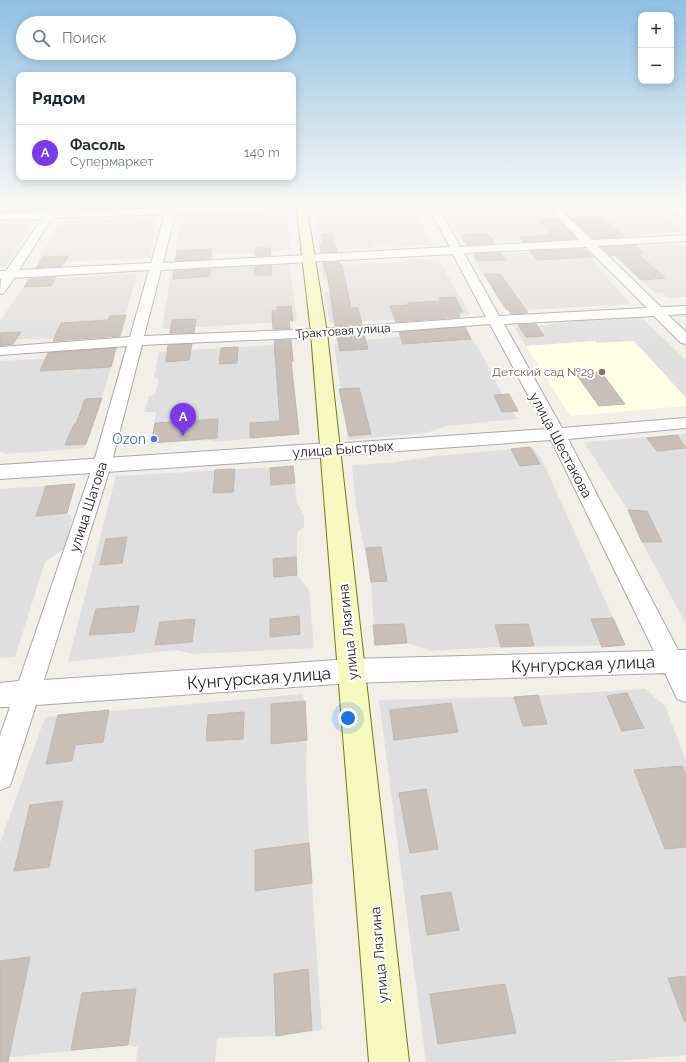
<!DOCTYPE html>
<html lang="ru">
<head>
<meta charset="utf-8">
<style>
  body { margin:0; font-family:Raleway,sans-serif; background:#f6f6f7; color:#1f2937 }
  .controls { position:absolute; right:12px; top:12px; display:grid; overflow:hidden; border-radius:8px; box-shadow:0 2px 10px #0003 }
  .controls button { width:36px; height:36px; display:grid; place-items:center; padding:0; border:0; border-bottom:1px solid #e0e1e3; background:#fff; color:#1f2937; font:20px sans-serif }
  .you { position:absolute; left:348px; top:718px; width:14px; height:14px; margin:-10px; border:3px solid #fff; border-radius:50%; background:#1a73e8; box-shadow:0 0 0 6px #1a73e833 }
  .badge { display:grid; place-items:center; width:26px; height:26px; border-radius:50%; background:#7c3aed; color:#fff; font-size:13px; font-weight:700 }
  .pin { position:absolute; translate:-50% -33px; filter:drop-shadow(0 1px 2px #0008) }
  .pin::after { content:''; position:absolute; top:21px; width:14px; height:12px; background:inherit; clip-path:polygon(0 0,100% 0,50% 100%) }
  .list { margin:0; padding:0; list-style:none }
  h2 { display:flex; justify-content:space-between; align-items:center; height:52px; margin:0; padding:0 16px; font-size:17px }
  h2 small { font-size:13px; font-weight:400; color:#747a83 }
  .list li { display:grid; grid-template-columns:26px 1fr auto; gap:12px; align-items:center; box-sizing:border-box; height:56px; padding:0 16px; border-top:1px solid #e0e1e3 }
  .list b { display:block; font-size:15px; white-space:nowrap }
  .list p { margin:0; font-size:13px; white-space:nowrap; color:#747a83 }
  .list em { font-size:13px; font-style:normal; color:#747a83 }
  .icon { flex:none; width:22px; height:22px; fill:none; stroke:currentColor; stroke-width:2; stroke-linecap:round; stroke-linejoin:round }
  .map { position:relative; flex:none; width:686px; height:1062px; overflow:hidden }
  .search { position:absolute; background:#fff; box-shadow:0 2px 10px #0003; left:16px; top:16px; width:280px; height:44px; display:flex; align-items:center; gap:10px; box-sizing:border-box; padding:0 14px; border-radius:22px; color:#747a83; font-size:15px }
  .panel { position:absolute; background:#fff; box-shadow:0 2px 10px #0003; left:16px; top:72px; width:280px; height:108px; border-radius:8px }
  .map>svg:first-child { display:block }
</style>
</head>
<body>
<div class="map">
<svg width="686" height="1062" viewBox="0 0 686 1062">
  <rect width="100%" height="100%" fill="#f2efe9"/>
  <g fill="#e0dfdf">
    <polygon points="106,203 244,203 111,209 103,208"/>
    <polygon points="504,203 533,203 566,238 464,242 441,205"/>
    <polygon points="555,203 649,203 686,232 629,236 622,234 592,236"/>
    <polygon points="414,206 430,244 394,248 389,243 374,244 375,248 321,250 314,212"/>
    <polygon points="289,212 288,230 291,250 269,251 256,255 252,253 214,254 214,257 176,256 176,244 183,217"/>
    <polygon points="157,217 150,258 37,263 61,220"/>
    <polygon points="35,221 5,267 0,267 0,222"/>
    <polygon points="686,245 686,297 667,298 662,292 655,293 609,250 628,247"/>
    <polygon points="583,250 631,304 506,311 472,256 504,253"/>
    <polygon points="438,259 470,315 330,323 324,292 330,292 327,280 323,280 322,266 402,262 413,260"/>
    <polygon points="289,263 297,321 162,329 171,271"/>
    <polygon points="137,274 121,332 77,337 0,340 0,321 28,280"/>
    <polygon points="642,318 686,360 686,398 634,341 597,343 595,341 526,346 515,328 597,319"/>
    <polygon points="467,332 478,347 502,394 509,394 518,411 513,411 517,419 447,426 426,433 348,440 334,344 401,336"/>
    <polygon points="291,343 293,380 299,434 213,442 212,440 151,443 156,412 144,412 149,396 155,395 159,380 154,377 159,352 274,345 274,344"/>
    <polygon points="115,355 96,417 84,448 7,454 0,452 0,361"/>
    <polygon points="686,434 686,624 642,542 628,510 584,442"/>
    <polygon points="533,447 543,462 625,645 501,647 431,651 407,643 375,645 371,582 356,506 352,465 389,463 436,456"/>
    <polygon points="293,466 297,503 304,515 304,527 297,533 297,575 309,590 314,648 193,654 176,650 68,662 116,476"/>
    <polygon points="75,484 67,513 72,517 65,548 45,562 15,657 0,658 0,489"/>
    <polygon points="645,689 665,706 686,760 686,1055 606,1062 426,1062 379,700 514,697"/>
    <polygon points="303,694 307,740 306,770 309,843 322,1030 276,1036 217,1038 215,1062 136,1062 138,1047 128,1045 0,1058 0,843 45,717"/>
  </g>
  <polygon fill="#ffffe5" points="595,341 597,343 634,341 686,398 686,406 570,416 526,346"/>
  <polygon fill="#add19e" points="0,203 47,203 42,212 0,215"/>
  <g fill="#c7bfb8" stroke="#c4b6ab">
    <polygon points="603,217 625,237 593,238 572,219"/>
    <polygon points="558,219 577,239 523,242 519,237 552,235 538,220"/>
    <polygon points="332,233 337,252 321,253 320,245 323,245 321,235"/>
    <polygon points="488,234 495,243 467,245 462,238 464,237 463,235"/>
    <polygon points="635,245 643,253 637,253 665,278 641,280 615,255 610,256 602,247"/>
    <polygon points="255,248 270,248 271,255 255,256"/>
    <polygon points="211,249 211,259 175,261 177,251"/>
    <polygon points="585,249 593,257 537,260 530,251"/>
    <polygon points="501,253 506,260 478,261 473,254"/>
    <polygon points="69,256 62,266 36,268 43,257"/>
    <polygon points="339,262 340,265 342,265 351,308 358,308 362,324 335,326 327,272 325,272 323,263"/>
    <polygon points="271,265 272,275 254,275 255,266"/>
    <polygon points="211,269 210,276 173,279 174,271"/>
    <polygon points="484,274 500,274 528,313 511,314 508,309 506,309"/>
    <polygon points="56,277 51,286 24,287 29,279"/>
    <polygon points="455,297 463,312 458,312 460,317 396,322 390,306 408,305 408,303 441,301 439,298"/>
    <polygon points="291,306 293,321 289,321 290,329 273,329 272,311 277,310 277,307"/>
    <polygon points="126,315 120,336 53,341 61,323 108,320 110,316"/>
    <polygon points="196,319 194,333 170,333 172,320"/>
    <polygon points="536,324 544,336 526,337 518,325"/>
    <polygon points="465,327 471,339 403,344 399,332"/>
    <polygon points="21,332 13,344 0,346 0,333"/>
    <polygon points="364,335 368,349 340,351 337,337"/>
    <polygon points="291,340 293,361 291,361 299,434 250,438 250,423 280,421 274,341"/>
    <polygon points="192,344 189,360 166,362 168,345"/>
    <polygon points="238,347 237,363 219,364 221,348"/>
    <polygon points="116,348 111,367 40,371 48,353"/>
    <polygon points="601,372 625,404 599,406 576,374"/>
    <polygon points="359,388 371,434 349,436 339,389"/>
    <polygon points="509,394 518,411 502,412 494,395"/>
    <polygon points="102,398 86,444 65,445 74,424 76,424 85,399"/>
    <polygon points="218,419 217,438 151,443 155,423"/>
    <polygon points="677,435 686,448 657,451 647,438"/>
    <polygon points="530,447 540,464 520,466 511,449"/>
    <polygon points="293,466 295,483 271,485 270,468"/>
    <polygon points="235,469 233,492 213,493 215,470"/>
    <polygon points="75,484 67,513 36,516 46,486"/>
    <polygon points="628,510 647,511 662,542 642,542"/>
    <polygon points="127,537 122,563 100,565 106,539"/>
    <polygon points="381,547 387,581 371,582 366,548"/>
    <polygon points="296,557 297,575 274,577 273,559"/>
    <polygon points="139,606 134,632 89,635 96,609"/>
    <polygon points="299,616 300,634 270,637 270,619"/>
    <polygon points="613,618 625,645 602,647 591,619"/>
    <polygon points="195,619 192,642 155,645 160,622"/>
    <polygon points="404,624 407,643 375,645 373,625"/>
    <polygon points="528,624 534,646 501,647 495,625"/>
    <polygon points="627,693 644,728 622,731 607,696"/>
    <polygon points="538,695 547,724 523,726 514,697"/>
    <polygon points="305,701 307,740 271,744 271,704"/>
    <polygon points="451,703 458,732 394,740 390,710"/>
    <polygon points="109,710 103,742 75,745 72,761 46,764 58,715"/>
    <polygon points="244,712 243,739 206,741 208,715"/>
    <polygon points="682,766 686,775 686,847 665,849 634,770"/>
    <polygon points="426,789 438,849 410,853 399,793"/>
    <polygon points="63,801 49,867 14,871 30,805"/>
    <polygon points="309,843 312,883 255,891 255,850"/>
    <polygon points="451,892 459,930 427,935 421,896"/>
    <polygon points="30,957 8,1062 0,1062 0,961"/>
    <polygon points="308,969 312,1030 276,1036 274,974"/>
    <polygon points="686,976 686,1021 684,1021 668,978"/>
    <polygon points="505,984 516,1033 438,1044 430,994"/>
    <polygon points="136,989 128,1045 71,1050 82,993"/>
  </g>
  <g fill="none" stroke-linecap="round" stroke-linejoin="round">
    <defs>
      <g id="minor">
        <path d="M 55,203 L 60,206 L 56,212 L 316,203 L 400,203 L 395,206 L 175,214 L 163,263 L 450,247 L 426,203 L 436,203 L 460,247 L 580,240 L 544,203 L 554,203 L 592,240 L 686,235 L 686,241 L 598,246 L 661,307 L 686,306 L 686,314 L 668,315 L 686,332 L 686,344 L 681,343 L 654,316 L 504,324 L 562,428 L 686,418 L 686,428 L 568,439 L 678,650 L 686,650 L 686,702 L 677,699 L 665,673 L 351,683 L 36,705 L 10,786 L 0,790 L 0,736 L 10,707 L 0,707 L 0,683 L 19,681 L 93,465 L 127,346 L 0,355 L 0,347 L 130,337 L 149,270 L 14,278 L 4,293 L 0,294 L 1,279 L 0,279 L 0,271 L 6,271 L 42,219 L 0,220 L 0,214 L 46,212 L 52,204 ZM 165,214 L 151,263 L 19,270 L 52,218 ZM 586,247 L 647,308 L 499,316 L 464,253 ZM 453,254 L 486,317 L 319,329 L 144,336 L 161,270 ZM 490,324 L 546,429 L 330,444 L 324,446 L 321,450 L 324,454 L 330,456 L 551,440 L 654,651 L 351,659 L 44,680 L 111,465 L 142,345 L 319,337 Z"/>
        <polygon points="662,203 673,203 686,212 686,220"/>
      </g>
      <polygon id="tertiary" points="330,443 337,445 340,450 337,455 330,457 0,479 0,465"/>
      <polygon id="secondary" points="296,203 306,203 327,333 409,1062 369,1062 311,333"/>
    </defs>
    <use href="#minor" stroke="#a9a9a9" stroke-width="2"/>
    <use href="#tertiary" stroke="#a9a9a9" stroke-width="2"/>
    <use href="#secondary" stroke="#707d05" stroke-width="2"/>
    <use href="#minor" fill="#fff" fill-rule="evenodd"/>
    <use href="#tertiary" fill="#fff" fill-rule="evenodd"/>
    <use href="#secondary" fill="#f7fabf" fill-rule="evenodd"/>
  </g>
  <linearGradient id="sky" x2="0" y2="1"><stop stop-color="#8fc0e4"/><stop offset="0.58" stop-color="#f9f8f5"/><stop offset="1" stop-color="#f9f8f5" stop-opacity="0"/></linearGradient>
  <rect width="686" height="352" fill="url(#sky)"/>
  <circle fill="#8d6e63" stroke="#fff" stroke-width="1.5" cx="602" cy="372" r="4"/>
  <circle fill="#3f7fe0" stroke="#fff" stroke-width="1.5" cx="154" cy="439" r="4"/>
  <g text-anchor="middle" stroke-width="4" stroke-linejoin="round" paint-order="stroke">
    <g font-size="12" fill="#222" stroke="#fff">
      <text transform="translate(343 331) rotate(-4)" y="4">Трактовая улица</text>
    </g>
    <g font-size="12" fill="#785e54" stroke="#fff" text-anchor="end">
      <text x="594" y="376">Детский сад №29</text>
    </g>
    <g font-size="14" fill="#366cbe" stroke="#fff" text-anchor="end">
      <text x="146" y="444">Ozon</text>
    </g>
    <g font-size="14" fill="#222" stroke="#fff">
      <text transform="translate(561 445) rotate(62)" y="5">улица Шестакова</text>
      <text transform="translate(343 449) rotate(-4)" y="5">улица Быстрых</text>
      <text transform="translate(88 507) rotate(-72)" y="5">улица Шатова</text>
      <text transform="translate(348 632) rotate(-96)" y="5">улица Лязгина</text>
      <text transform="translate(379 955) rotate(-95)" y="5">улица Лязгина</text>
    </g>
    <g font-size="17" fill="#222" stroke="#fff">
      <text transform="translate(583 664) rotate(-2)" y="6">Кунгурская улица</text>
      <text transform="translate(259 678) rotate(-4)" y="6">Кунгурская улица</text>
    </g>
  </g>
</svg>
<div class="controls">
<button>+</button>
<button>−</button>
</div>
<div class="you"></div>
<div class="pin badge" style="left:183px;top:436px">A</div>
<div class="search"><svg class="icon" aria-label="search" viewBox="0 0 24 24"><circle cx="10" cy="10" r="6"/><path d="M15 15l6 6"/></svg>Поиск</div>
<section class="panel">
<h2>Рядом<small></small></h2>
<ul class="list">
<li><span class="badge">A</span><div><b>Фасоль</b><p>Супермаркет</p></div><em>140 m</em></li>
</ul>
</section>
</div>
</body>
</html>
